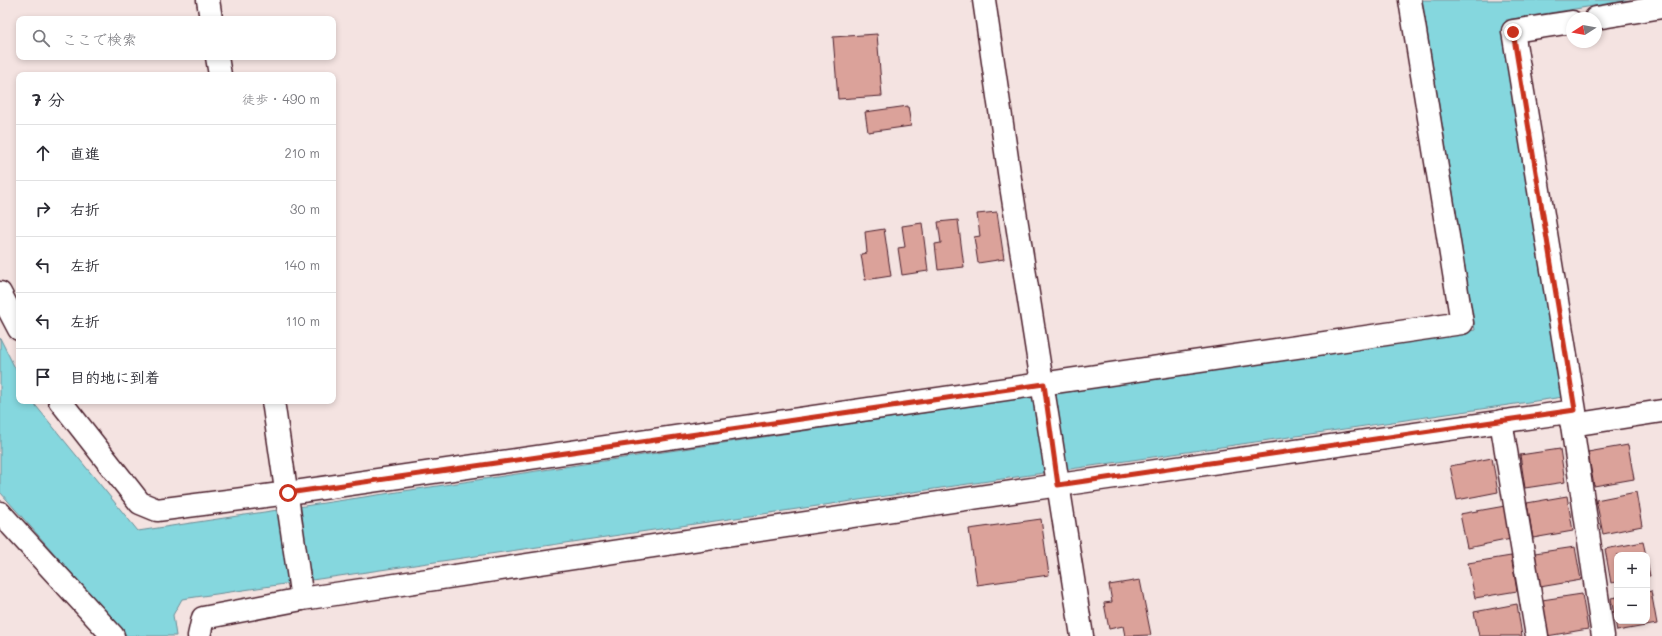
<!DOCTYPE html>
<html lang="ja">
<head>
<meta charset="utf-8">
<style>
  body { margin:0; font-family:Mali,"Klee One",sans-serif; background:#f7f7f7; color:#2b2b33 }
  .controls { position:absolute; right:12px; bottom:12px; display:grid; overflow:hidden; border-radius:8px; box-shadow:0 2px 6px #0003 }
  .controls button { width:36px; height:36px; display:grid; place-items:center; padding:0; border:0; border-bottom:1px solid #e1e1e2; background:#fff; color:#2b2b33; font:20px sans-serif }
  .compass { position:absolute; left:1566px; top:12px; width:36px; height:36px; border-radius:50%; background:#fff; box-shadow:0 2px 6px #0003; rotate:259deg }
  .stop { position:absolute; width:12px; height:12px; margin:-9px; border:3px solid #c8321e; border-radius:50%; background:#fff }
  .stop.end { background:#c8321e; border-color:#fff; box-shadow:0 1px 4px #0008 }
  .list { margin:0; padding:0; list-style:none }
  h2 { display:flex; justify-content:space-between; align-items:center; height:52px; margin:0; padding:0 16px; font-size:17px }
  h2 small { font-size:13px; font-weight:400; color:#7c7c81 }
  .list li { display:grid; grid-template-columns:26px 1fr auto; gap:12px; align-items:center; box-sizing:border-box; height:56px; padding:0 16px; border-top:1px solid #e1e1e2 }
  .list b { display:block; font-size:15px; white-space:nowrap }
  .list em { font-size:13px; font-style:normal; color:#7c7c81 }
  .icon { flex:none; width:22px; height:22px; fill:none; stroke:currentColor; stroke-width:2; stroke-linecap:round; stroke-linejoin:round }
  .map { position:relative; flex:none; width:1662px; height:636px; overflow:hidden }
  .search { position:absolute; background:#fff; box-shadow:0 2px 6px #0003; left:16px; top:16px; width:320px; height:44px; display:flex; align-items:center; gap:10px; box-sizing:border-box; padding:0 14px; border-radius:8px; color:#7c7c81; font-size:15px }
  .panel { position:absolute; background:#fff; box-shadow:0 2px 6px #0003; left:16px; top:72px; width:320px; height:332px; border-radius:8px }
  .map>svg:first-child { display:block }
</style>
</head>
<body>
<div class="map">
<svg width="1662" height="636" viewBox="0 0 1662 636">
  <rect width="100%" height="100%" fill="#f4e3e1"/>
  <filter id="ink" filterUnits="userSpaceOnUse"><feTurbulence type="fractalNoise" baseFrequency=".025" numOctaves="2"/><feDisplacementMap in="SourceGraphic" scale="8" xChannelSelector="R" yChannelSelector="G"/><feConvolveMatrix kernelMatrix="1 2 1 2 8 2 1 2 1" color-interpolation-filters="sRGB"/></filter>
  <g filter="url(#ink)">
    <polygon fill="#85d7de" stroke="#6d8d96" points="1422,0 1631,0 1506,20 1563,397 182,599 173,615 176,636 127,636 0,492 0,338 19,376 19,401 32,401 138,531 1475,330"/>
    <g fill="#dba29a" stroke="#4a1f2b">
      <polygon points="877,34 882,96 838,99 833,37"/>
      <polygon points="908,106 911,126 868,132 865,112"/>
      <polygon points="997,212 1004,259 978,263 974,237 980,236 977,214"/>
      <polygon points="958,220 964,267 938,270 935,244 941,243 938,222"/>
      <polygon points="922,223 928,271 902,275 898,248 905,247 902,226"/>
      <polygon points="884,229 891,276 865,280 861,254 867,253 865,232"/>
      <polygon points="1628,445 1634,479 1594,486 1588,452"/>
      <polygon points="1560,449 1565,482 1525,488 1520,455"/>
      <polygon points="1492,458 1498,492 1457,500 1450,466"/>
      <polygon points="1636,492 1642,526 1603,534 1596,500"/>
      <polygon points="1567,496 1573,531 1533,538 1527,503"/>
      <polygon points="1505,506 1511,539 1467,548 1460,514"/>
      <polygon points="1041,519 1049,575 977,585 969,529"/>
      <polygon points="1643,542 1646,555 1617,555 1617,582 1611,583 1605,549"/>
      <polygon points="1575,547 1581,580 1540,587 1535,553"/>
      <polygon points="1511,556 1517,591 1475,598 1468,563"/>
      <polygon points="1647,561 1650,576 1647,576"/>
      <polygon points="1140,580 1151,635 1125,636 1123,626 1109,629 1104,603 1112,602 1109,585"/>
      <polygon points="1651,591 1657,624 1617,631 1611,598 1617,597 1617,621 1647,621 1647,592"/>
      <polygon points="1582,594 1588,629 1547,636 1542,600"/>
      <polygon points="1517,604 1522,636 1479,636 1474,612"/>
    </g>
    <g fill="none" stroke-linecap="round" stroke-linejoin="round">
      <defs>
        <g id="minor">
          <polyline points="208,0 211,19"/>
          <polyline points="984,0 1011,186 1082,636"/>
          <polyline points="1596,18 1662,7"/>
          <polyline points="217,57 220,75"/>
          <polyline points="0,293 19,329"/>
          <polyline points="60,401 140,503 157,510 288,493 1462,323 1410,0"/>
          <polyline points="273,401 302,599"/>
          <polyline points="1568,412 1572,425 1603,636"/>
          <polyline points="1501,421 1537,636"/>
          <polyline points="1572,425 1662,411"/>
          <polyline points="0,513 113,636"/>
          <polyline points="199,636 203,618 302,599 1059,485 1575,411 1513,31 1572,22"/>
        </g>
      </defs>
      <use href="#minor" stroke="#4a1f2b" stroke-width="25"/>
      <use href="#minor" stroke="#fff" stroke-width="22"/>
    </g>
  </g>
  <g fill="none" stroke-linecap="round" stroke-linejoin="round" filter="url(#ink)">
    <polyline stroke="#c8321e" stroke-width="5" points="288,493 1044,384 1058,485 1575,410 1513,32"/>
  </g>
</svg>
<div class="controls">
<button>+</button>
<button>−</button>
</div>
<svg class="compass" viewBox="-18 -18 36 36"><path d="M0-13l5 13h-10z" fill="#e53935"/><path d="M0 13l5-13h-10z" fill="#7c7c81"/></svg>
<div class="stop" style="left:288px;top:493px"></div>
<div class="stop end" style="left:1513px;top:32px"></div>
<div class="search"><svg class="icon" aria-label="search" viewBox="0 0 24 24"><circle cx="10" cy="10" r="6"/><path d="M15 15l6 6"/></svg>ここで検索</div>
<section class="panel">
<h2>7 分<small>徒歩 · 490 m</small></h2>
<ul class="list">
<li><svg class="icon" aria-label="ahead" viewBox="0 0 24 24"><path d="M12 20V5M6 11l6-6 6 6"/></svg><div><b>直進</b></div><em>210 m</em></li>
<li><svg class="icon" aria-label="right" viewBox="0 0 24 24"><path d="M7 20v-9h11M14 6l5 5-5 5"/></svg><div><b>右折</b></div><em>30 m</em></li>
<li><svg class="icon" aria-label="left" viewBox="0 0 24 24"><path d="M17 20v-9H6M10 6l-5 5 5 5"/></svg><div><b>左折</b></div><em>140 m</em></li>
<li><svg class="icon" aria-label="left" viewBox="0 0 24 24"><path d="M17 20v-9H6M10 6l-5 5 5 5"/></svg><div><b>左折</b></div><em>110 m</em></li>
<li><svg class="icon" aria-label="arrive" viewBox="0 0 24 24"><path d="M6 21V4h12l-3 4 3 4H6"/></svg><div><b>目的地に到着</b></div></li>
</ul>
</section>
</div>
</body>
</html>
